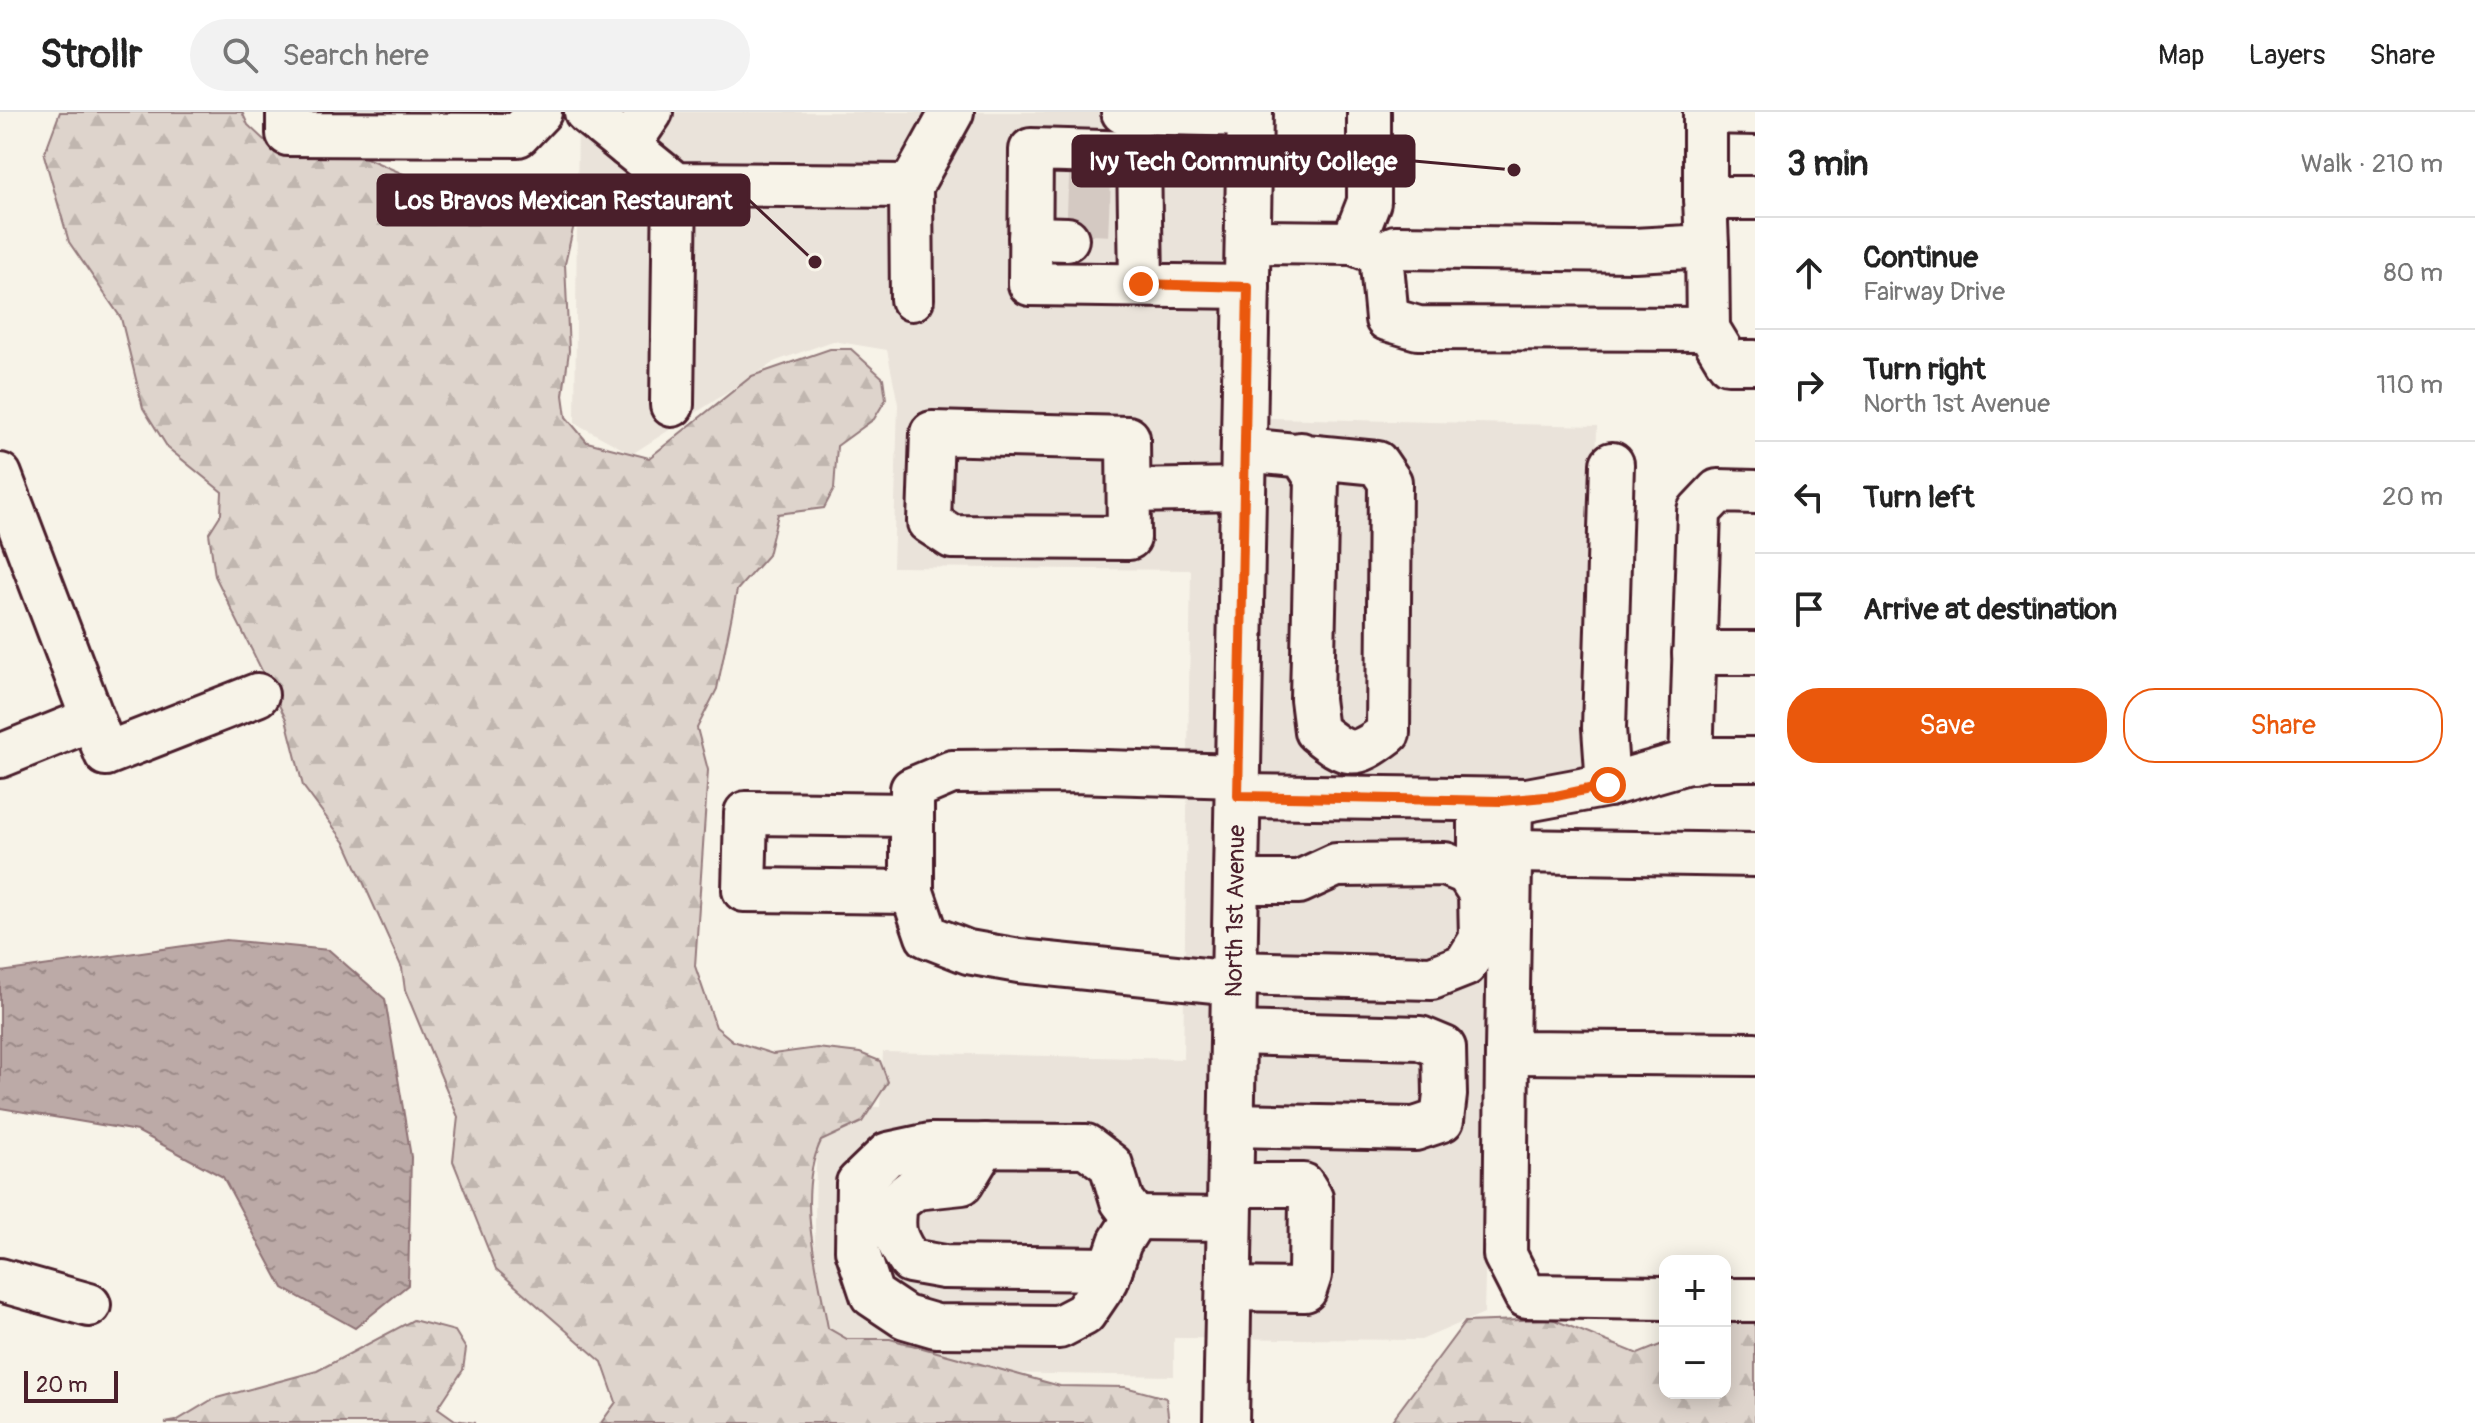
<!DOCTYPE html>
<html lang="en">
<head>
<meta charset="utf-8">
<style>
  body { margin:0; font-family:Pangolin,sans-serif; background:#f2f2f2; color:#222 }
  .controls { position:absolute; right:24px; bottom:24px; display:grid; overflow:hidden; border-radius:16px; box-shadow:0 4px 20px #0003 }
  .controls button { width:72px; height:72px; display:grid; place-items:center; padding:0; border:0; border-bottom:2px solid #e0e0e0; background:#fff; color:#222; font:40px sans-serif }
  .scale { position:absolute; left:24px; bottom:20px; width:94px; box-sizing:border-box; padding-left:8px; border:4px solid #4a1f2b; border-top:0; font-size:22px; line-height:28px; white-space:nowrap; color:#4a1f2b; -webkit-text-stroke:6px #f7f3e8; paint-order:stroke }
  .stop { position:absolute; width:24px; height:24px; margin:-18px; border:6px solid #ea580c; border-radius:50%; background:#fff }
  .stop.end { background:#ea580c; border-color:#fff; box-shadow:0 2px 8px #0008 }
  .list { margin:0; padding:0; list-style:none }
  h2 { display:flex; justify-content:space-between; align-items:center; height:104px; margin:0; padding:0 32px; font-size:34px }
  h2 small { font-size:26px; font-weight:400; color:#767676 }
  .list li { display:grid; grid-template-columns:52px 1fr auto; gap:24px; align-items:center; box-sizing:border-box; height:112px; padding:0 32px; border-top:2px solid #e0e0e0 }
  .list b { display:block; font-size:30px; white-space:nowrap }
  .list p { margin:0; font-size:26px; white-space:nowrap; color:#767676 }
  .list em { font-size:26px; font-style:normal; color:#767676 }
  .actions { display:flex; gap:16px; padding:24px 32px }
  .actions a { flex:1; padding:18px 0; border:2px solid #ea580c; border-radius:32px; text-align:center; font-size:28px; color:#ea580c }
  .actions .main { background:#ea580c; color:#fff }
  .icon { flex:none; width:44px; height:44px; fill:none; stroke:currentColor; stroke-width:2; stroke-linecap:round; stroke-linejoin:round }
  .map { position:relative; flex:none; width:1755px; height:1311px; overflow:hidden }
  header { display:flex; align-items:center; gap:48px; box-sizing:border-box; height:112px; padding:0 40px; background:#fff; border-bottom:2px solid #e0e0e0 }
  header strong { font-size:38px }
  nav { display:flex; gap:44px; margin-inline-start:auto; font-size:28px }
  .search { width:560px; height:72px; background:#f2f2f2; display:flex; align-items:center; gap:20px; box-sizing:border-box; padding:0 28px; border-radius:44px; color:#767676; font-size:30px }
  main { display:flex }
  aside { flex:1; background:#fff }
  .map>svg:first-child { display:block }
</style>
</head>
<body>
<header>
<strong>Strollr</strong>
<div class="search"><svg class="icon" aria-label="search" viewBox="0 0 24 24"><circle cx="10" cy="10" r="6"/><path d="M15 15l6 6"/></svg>Search here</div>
<nav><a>Map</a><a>Layers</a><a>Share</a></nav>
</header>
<main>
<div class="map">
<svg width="1755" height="1311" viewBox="0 0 1755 1311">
  <defs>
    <pattern id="forest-firs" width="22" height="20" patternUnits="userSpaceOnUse" patternTransform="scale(2)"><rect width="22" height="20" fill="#ded4cc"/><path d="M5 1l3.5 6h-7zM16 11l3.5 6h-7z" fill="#c0b6af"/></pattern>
    <pattern id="water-ripples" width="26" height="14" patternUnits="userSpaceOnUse" patternTransform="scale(2)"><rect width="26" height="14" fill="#bcaaa7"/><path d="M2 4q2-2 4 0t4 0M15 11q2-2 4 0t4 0" fill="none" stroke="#9b8a88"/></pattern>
  </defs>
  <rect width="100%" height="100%" fill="#f7f3e8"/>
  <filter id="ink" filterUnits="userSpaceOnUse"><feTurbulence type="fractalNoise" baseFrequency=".0125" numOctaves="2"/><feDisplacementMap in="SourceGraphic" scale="16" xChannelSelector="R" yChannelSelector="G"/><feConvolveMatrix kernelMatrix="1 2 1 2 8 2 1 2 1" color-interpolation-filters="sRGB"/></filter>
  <g filter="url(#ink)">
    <polygon fill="#eae3da" points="578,0 1232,0 1228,305 1597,314 1590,697 1497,723 1484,1201 1421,1228 1174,1226 1174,1264 987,1261 813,1226 817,993 880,995 883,940 1183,947 1191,458 893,455 898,292 887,238 833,229 776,249 632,342 575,311"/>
    <g fill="url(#forest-firs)" stroke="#947a7c" stroke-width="2">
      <path d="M 60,0 L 242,0 L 248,13 L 264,28 L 284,35 L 350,39 L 408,64 L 536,66 L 557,71 L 573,87 L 575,108 L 565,152 L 569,239 L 563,283 L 566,305 L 587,330 L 649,346 L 752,264 L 830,237 L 851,237 L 883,266 L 886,287 L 874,307 L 837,334 L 834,377 L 824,396 L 778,402 L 768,443 L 737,478 L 717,577 L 697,616 L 708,658 L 695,854 L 716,915 L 733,929 L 773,942 L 817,936 L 860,941 L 880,949 L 888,970 L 862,1010 L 821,1029 C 795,1083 818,1159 828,1216 L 847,1227 L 890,1227 L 1060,1274 L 1125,1275 L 1166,1286 L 1169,1311 L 601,1311 L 616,1290 L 602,1250 L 496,1157 L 453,1049 L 458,1005 L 405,878 L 402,856 L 346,732 L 303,674 L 286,607 L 215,464 L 209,421 L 221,402 L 222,380 L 168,336 L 143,296 L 121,206 L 69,130 L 44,43 Z"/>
      <polygon points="1755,1180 1755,1311 1390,1311 1465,1210 1552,1207 1638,1242 1665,1231 1665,1281 1725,1281 1725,1205"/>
      <polygon points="413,1208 455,1219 466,1237 463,1258 438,1296 455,1308 475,1311 165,1311 176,1309 213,1287 317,1259"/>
    </g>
    <polygon fill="url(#water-ripples)" stroke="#8e7275" stroke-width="2" points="226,828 329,838 385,887 411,1045 408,1173 355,1216 283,1176 223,1065 137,1019 0,996 0,860"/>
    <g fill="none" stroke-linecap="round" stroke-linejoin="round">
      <g stroke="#d4c9c2" stroke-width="42" stroke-dasharray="42 21" stroke-linecap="butt">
        <polyline points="1069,67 1120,69"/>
        <polyline points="1067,101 1117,103"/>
      </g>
      <defs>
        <g id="minor">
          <polyline points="288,0 288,22 518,23 540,0"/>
          <polyline points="586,0 628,34"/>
          <polyline points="651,0 628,34 675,72 911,74 952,0"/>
          <polyline points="1123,0 1250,3"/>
          <polyline points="911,74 912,187"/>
          <polyline points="1705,86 1705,0 1755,1"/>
          <polyline points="1030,126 1067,127"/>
          <polyline points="1249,130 1353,131 1381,142 1387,207 1418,216 1708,217 1728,250 1755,250"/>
          <polyline points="1353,131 1369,90 1369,0"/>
          <polyline points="1707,134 1708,217"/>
          <polyline points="1381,142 1395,135 1634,138 1707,134 1705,86 1755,86"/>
          <polyline points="1141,172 1139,41 1031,38 1030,172 1248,175"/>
          <polyline points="672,293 675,72"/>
          <polygon points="932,321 1128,326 1129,426 952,425 929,410"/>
          <path d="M 1245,338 L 1377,351 L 1390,370 L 1388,621 C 1354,647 1348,645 1316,619 L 1312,587 L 1317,367 L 1301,342"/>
          <polyline points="0,363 106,642 257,583"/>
          <polyline points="1129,379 1244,377"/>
          <polyline points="1694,541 1755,541"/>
          <polyline points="0,644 92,607"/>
          <polyline points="1691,650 1699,399 1718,379 1755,380"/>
          <polyline points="1608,673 1604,616 1612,352"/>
          <polyline points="1238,684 1527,688 1608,673 1684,651 1706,647 1755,647"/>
          <polyline points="1480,689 1480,781"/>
          <polyline points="1511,689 1507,940 1755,942"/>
          <polyline points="1511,739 1755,743"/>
          <polyline points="912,780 744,778 746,701 912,703"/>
          <polyline points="1234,861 1432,866 1465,853 1481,827 1480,781 1467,761 1445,752 1336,753 1299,770 1236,770"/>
          <polyline points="1234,871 1019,849 968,840 927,824 912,780 912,677 952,660 1072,659 1238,664"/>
          <polyline points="1507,940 1505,1143 1526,1184 1665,1186"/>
          <polyline points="1231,1013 1415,1017 1442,1008 1445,983 1444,936 1420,926 1233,921"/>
          <polygon points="930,1033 1086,1034 1111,1053 1122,1089 1135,1106 1120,1130 1107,1168 1084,1202 1059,1215 936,1214 905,1205 872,1183 857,1138 858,1071 888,1042"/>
          <path d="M 985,1033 L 962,1071 L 915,1076 L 896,1091 C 892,1119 894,1126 910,1149 L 944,1155 L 1111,1157"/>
          <polyline points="1135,1106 1230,1107"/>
          <polyline points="0,1168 89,1193"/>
          <polyline points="1228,1177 1305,1178 1310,1163 1311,1086 1303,1073 1230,1073"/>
          <polyline points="1725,1188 1755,1188"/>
        </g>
        <polyline id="major" points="1226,1311 1250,0"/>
      </defs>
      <use href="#minor" stroke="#4a1f2b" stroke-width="48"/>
      <use href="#major" stroke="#4a1f2b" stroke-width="50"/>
      <use href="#minor" stroke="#f7f3e8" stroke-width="42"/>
      <use href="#major" stroke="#f7f3e8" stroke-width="44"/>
    </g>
  </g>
  <g fill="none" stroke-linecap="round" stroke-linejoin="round" filter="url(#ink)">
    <polyline stroke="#ea580c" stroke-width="10" points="1141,172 1248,175 1238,684 1501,689 1556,684 1608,673"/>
  </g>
  <g text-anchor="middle" stroke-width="6" stroke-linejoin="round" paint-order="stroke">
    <g font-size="24" fill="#4a1f2b" stroke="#f7f3e8">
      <text transform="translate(1235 799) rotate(-89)" y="8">North 1st Avenue</text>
    </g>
  </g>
  <path fill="none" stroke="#4a1f2b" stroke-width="3" d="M1514 58L1414 49M815 150L749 88"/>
  <g fill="#4a1f2b" stroke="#f7f3e8" stroke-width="3">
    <circle cx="1514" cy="58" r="8"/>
    <circle cx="815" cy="150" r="8"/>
  </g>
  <g fill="#4a1f2b" stroke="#4a1f2b" stroke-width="3">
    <rect x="1073" y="24" width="341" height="50" rx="8"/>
    <rect x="378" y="63" width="371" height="50" rx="8"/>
  </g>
  <g font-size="26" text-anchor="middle" font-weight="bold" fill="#fff">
    <text x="1243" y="58">Ivy Tech Community College</text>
    <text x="563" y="97">Los Bravos Mexican Restaurant</text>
  </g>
</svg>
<div class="controls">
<button>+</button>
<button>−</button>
</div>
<div class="scale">20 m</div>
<div class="stop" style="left:1608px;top:673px"></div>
<div class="stop end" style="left:1141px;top:172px"></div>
</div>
<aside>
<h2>3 min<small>Walk · 210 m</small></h2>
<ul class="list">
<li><svg class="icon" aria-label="ahead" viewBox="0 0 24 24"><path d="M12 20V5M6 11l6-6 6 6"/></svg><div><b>Continue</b><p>Fairway Drive</p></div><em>80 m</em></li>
<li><svg class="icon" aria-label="right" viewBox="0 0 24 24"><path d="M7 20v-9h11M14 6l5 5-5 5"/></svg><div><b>Turn right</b><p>North 1st Avenue</p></div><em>110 m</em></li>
<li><svg class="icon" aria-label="left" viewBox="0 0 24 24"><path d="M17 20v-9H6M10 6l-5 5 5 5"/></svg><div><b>Turn left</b></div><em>20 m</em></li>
<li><svg class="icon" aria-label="arrive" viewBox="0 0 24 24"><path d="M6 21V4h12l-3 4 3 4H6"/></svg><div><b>Arrive at destination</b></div></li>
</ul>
<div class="actions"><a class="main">Save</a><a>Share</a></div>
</aside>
</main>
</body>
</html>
